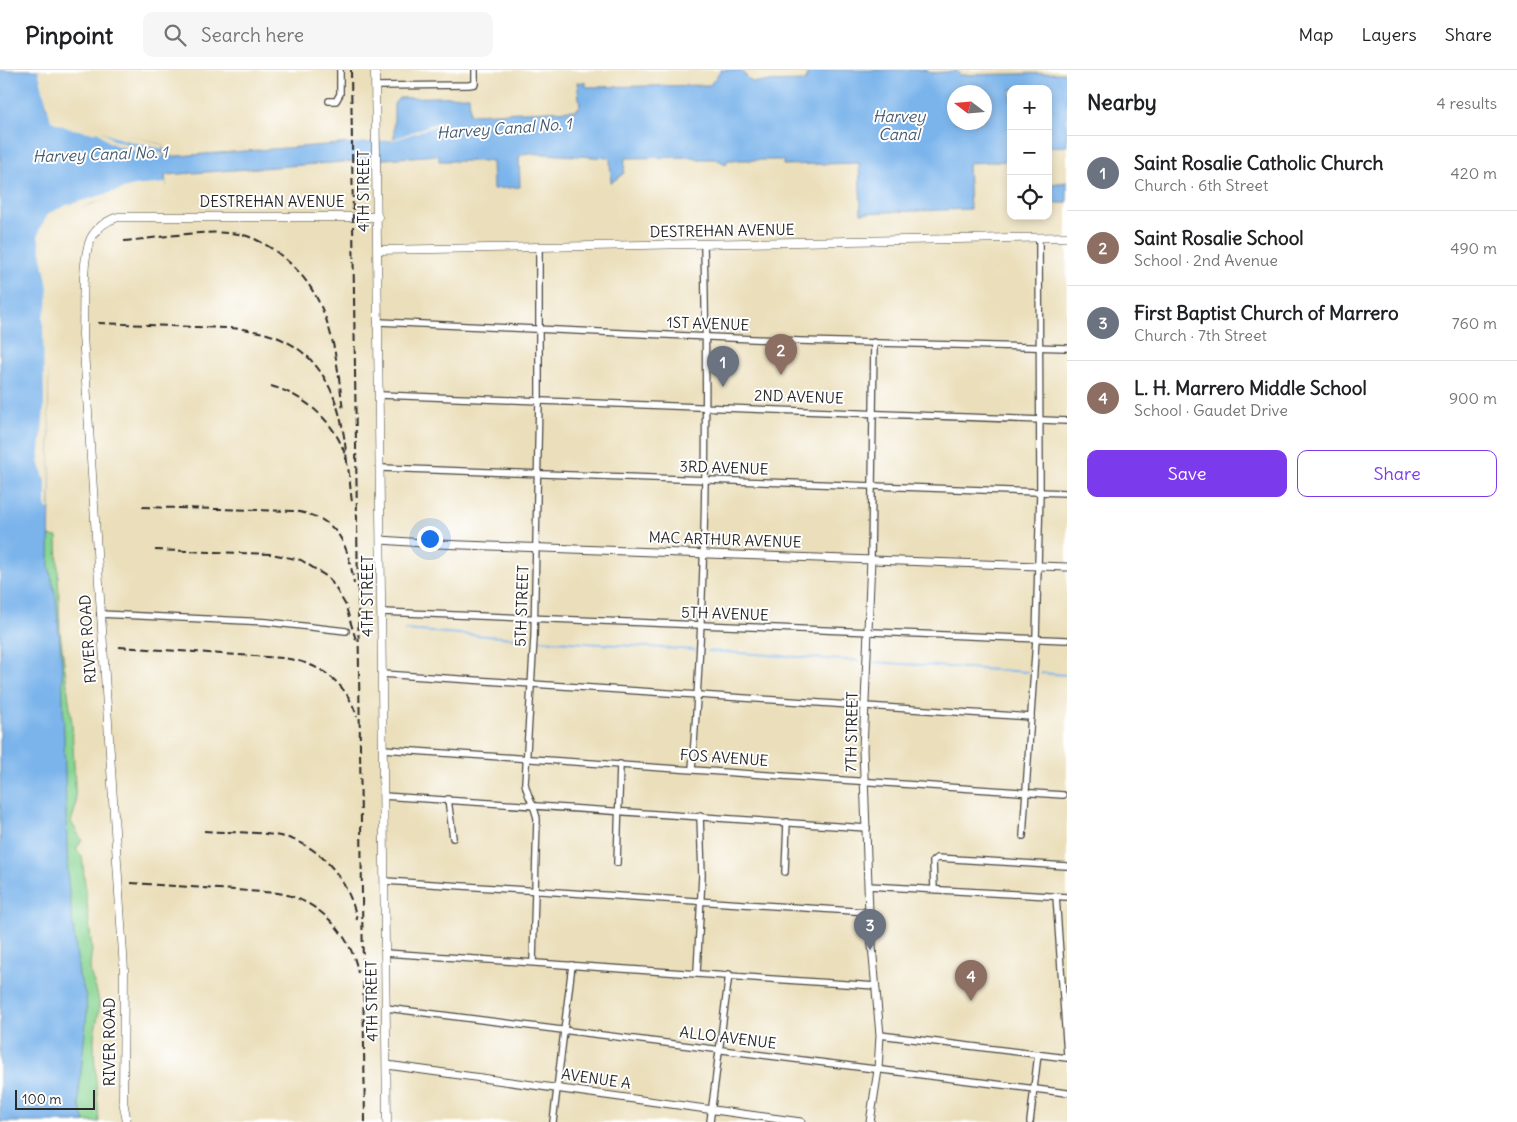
<!DOCTYPE html>
<html lang="en">
<head>
<meta charset="utf-8">
<style>
  body { margin:0; font-family:Delius,sans-serif; background:#f6f6f6; color:#202124 }
  .controls { position:absolute; right:15px; top:15px; display:grid; overflow:hidden; border-radius:10px; box-shadow:0 2px 8px #0003 }
  .controls button { width:45px; height:45px; display:grid; place-items:center; padding:0; border:0; border-bottom:1px solid #e0e0e0; background:#fff; color:#202124; font:25px sans-serif }
  .compass { position:absolute; left:947px; top:15px; width:45px; height:45px; border-radius:50%; background:#fff; box-shadow:0 2px 8px #0003; rotate:286deg }
  .scale { position:absolute; left:15px; bottom:12px; width:80px; box-sizing:border-box; padding-left:5px; border:2px solid #2b2b2b; border-top:0; font-size:14px; line-height:18px; white-space:nowrap; color:#2b2b2b; -webkit-text-stroke:4px #fff; paint-order:stroke }
  .you { position:absolute; left:429px; top:468px; width:18px; height:18px; margin:-12px; border:4px solid #fff; border-radius:50%; background:#1a73e8; box-shadow:0 0 0 8px #1a73e833 }
  .badge { display:grid; place-items:center; width:32px; height:32px; border-radius:50%; background:#7c3aed; color:#fff; font-size:16px; font-weight:700 }
  .pin { position:absolute; translate:-50% -41px; filter:drop-shadow(0 1px 2px #0008) }
  .pin::after { content:''; position:absolute; top:26px; width:18px; height:15px; background:inherit; clip-path:polygon(0 0,100% 0,50% 100%) }
  .list { margin:0; padding:0; list-style:none }
  h2 { display:flex; justify-content:space-between; align-items:center; height:65px; margin:0; padding:0 20px; font-size:21px }
  h2 small { font-size:16px; font-weight:400; color:#757577 }
  .list li { display:grid; grid-template-columns:32px 1fr auto; gap:15px; align-items:center; box-sizing:border-box; height:75px; padding:0 20px; border-top:1px solid #e0e0e0 }
  .list b { display:block; font-size:19px; white-space:nowrap }
  .list p { margin:0; font-size:16px; white-space:nowrap; color:#757577 }
  .list em { font-size:16px; font-style:normal; color:#757577 }
  .actions { display:flex; gap:10px; padding:15px 20px }
  .actions a { flex:1; padding:11px 0; border:1px solid #7c3aed; border-radius:10px; text-align:center; font-size:18px; color:#7c3aed }
  .actions .main { background:#7c3aed; color:#fff }
  .icon { flex:none; width:28px; height:28px; fill:none; stroke:currentColor; stroke-width:2; stroke-linecap:round; stroke-linejoin:round }
  .map { position:relative; flex:none; width:1067px; height:1052px; overflow:hidden }
  header { display:flex; align-items:center; gap:30px; box-sizing:border-box; height:70px; padding:0 25px; background:#fff; border-bottom:1px solid #e0e0e0 }
  header strong { font-size:24px }
  nav { display:flex; gap:28px; margin-inline-start:auto; font-size:18px }
  .search { width:350px; height:45px; background:#f6f6f6; display:flex; align-items:center; gap:12px; box-sizing:border-box; padding:0 18px; border-radius:10px; color:#757577; font-size:19px }
  main { display:flex }
  aside { flex:1; background:#fff }
  .map>svg:first-child { display:block }
</style>
</head>
<body>
<header>
<strong>Pinpoint</strong>
<div class="search"><svg class="icon" aria-label="search" viewBox="0 0 24 24"><circle cx="10" cy="10" r="6"/><path d="M15 15l6 6"/></svg>Search here</div>
<nav><a>Map</a><a>Layers</a><a>Share</a></nav>
</header>
<main>
<div class="map">
<svg width="1067" height="1052" viewBox="0 0 1067 1052">
  <rect width="100%" height="100%" fill="#fff"/>
  <filter id="ink" filterUnits="userSpaceOnUse"><feTurbulence type="fractalNoise" baseFrequency=".02" numOctaves="2"/><feDisplacementMap in="SourceGraphic" scale="10" xChannelSelector="R" yChannelSelector="G"/><feConvolveMatrix kernelMatrix="1 2 1 2 8 2 1 2 1" color-interpolation-filters="sRGB"/></filter>
  <filter id="wash" filterUnits="userSpaceOnUse"><feTurbulence type="fractalNoise" baseFrequency=".0096" numOctaves="4" result="noise"/><feDisplacementMap in="SourceGraphic" scale="20" xChannelSelector="R" yChannelSelector="G"/><feGaussianBlur stdDeviation="1.12" result="paint"/><feColorMatrix in="noise" values="0 0 0 0 0 0 0 0 0 0 0 0 0 0 0 0 0 1.4 0 .05"/><feComposite in="paint" operator="in"/></filter>
  <g filter="url(#wash)">
    <rect width="100%" height="100%" fill="#ebdfbb"/>
    <path fill="#88d492" stroke="#5a805e" d="M 41,465 L 57,467 L 60,562 L 72,653 L 76,736 L 71,752 L 82,770 L 76,779 L 82,786 L 92,881 C 86,908 96,909 99,933 C 100,945 94,958 94,971 C 94,998 98,1025 99,1052 L 79,1052 L 71,891 Z"/>
    <g fill="#7ab4eb" stroke="#52708b" fill-rule="evenodd">
      <path d="M 0,0 L 42,0 L 47,37 L 54,50 L 97,61 L 103,58 L 163,75 L 164,87 L 394,70 L 394,34 L 399,28 L 469,26 L 470,44 L 576,40 L 580,36 L 577,12 L 586,13 L 586,17 L 710,15 L 721,0 L 740,0 L 752,12 L 805,11 L 807,8 L 807,0 L 926,0 L 931,3 L 957,1 L 960,5 L 1067,3 L 1067,76 L 1048,77 L 1048,19 L 1011,19 L 1011,79 L 1009,79 L 1008,91 L 968,93 L 970,139 L 861,143 L 859,93 L 783,95 L 783,90 L 728,90 L 726,94 L 716,89 L 695,89 L 695,87 L 625,88 L 624,103 L 611,113 L 610,88 L 527,83 L 521,85 L 519,88 L 520,117 L 493,119 L 492,91 L 439,91 L 439,85 L 165,105 L 166,116 L 135,119 L 52,147 L 42,170 L 49,210 L 47,276 L 50,412 L 49,496 L 56,528 L 62,595 L 68,813 L 79,905 L 86,926 L 87,942 L 79,1021 L 79,1034 L 85,1052 L 0,1052 ZM 954,22 L 984,22 L 984,52 L 954,52 Z"/>
      <polygon points="1067,112 1067,133 1051,133 1050,114"/>
    </g>
    <g fill="#ebdfbb">
      <polygon points="38,0 45,0 49,36 56,48 96,58 102,56 163,75 163,79 136,73 111,66 101,60 113,70 163,84 163,87 117,76 109,72 97,61 94,63 68,58 51,51"/>
      <polygon points="441,51 444,51 442,54 394,70 347,74 347,70 394,69"/>
      <polygon points="166,113 166,118 135,122 93,133 54,149 45,170 52,210 48,314 50,412 49,439 46,438 46,415 39,391 44,339 43,246 47,236 48,218 38,166 40,158 49,143 67,135 134,116"/>
    </g>
    <g fill="none" stroke-linecap="round" stroke-linejoin="round">
      <g stroke="#7ab4eb" stroke-width="2">
        <polyline points="405,560 528,569"/>
        <polyline points="539,570 695,580"/>
        <polyline points="708,581 860,591"/>
        <polyline points="874,592 1028,602"/>
        <polyline points="1041,603 1067,605"/>
      </g>
    </g>
  </g>
  <g filter="url(#ink)">
    <g fill="none" stroke-linecap="round" stroke-linejoin="round">
      <defs>
        <g id="minor">
          <polyline points="376,16 469,15 475,14 475,0"/>
          <polyline points="329,31 336,31 340,24 340,0"/>
          <polyline points="379,252 800,271 1067,278"/>
          <polyline points="380,325 1067,351"/>
          <polyline points="381,398 1067,423"/>
          <polyline points="871,489 874,272"/>
          <polyline points="382,542 1067,570"/>
          <polyline points="100,544 267,552 346,561"/>
          <polyline points="382,604 1031,647"/>
          <polyline points="383,679 1063,725"/>
          <path d="M 692,699 C 706,523 708,352 704,175"/>
          <polyline points="383,726 867,758"/>
          <polyline points="448,729 453,768"/>
          <polyline points="1023,766 1036,569 1040,422 1039,168"/>
          <polyline points="617,793 620,694"/>
          <polyline points="785,802 787,752"/>
          <polyline points="385,811 869,842"/>
          <polyline points="868,816 1067,827"/>
          <polyline points="934,819 933,791 937,788 1067,796"/>
          <polyline points="1056,826 1067,985"/>
          <polyline points="385,883 876,916"/>
          <path d="M 533,892 L 537,749 C 535,736 527,726 525,713 L 534,568 L 539,330 L 539,178"/>
          <polyline points="697,902 702,806 700,746"/>
          <polyline points="386,938 1067,1023"/>
          <polyline points="880,965 1067,988"/>
          <polyline points="553,1052 572,895"/>
          <polyline points="710,1052 729,904"/>
          <polyline points="1030,1052 1038,984"/>
        </g>
        <g id="tertiary">
          <polyline points="381,470 437,474 1067,497"/>
          <polyline points="387,995 801,1052"/>
          <polyline points="870,1052 878,1000 880,965 869,842 863,679 871,489"/>
        </g>
        <g id="secondary">
          <polyline points="375,0 387,1052"/>
          <polyline points="378,180 1067,167"/>
          <path d="M 127,1052 L 123,1031 L 124,900 L 83,265 C 84,242 81,188 91,168 C 97,157 106,151 118,147 L 378,147"/>
        </g>
      </defs>
      <use href="#minor" stroke="#484641" stroke-width="8"/>
      <use href="#tertiary" stroke="#484641" stroke-width="9"/>
      <use href="#secondary" stroke="#484641" stroke-width="9"/>
      <use href="#minor" stroke="#fff" stroke-width="5.5"/>
      <use href="#tertiary" stroke="#fff" stroke-width="7"/>
      <use href="#secondary" stroke="#fff" stroke-width="8"/>
      <g stroke="#2b2b2b" stroke-width="2" stroke-dasharray="8 4" stroke-linecap="butt">
        <polyline points="351,0 365,1052"/>
        <path d="M 124,171 C 161,168 202,159 238,164 C 252,166 268,175 279,184 C 331,223 336,281 343,341"/>
        <path d="M 98,253 C 131,254 164,256 197,257 C 216,258 235,257 254,261 C 323,273 343,332 347,394"/>
        <path d="M 271,316 C 307,326 340,356 347,393 C 350,405 350,419 352,432"/>
        <path d="M 142,437 L 293,441 C 338,447 348,473 354,514"/>
        <polyline points="155,480 271,484 301,490 329,508 336,519 345,534 356,570"/>
        <path d="M 119,577 L 283,588 C 318,592 347,612 357,647"/>
        <path d="M 204,761 C 230,763 259,761 285,767 C 323,777 350,813 357,850"/>
        <path d="M 131,813 L 278,823 C 317,829 352,864 358,903"/>
      </g>
    </g>
  </g>
  <g text-anchor="middle" stroke-width="4" stroke-linejoin="round" paint-order="stroke">
    <g font-size="15" fill="#2b2b2b" stroke="#fff">
      <text transform="translate(364 121) rotate(-90)" y="5">4TH STREET</text>
      <text x="272" y="137">DESTREHAN AVENUE</text>
      <text transform="translate(722 161) rotate(-1)" y="5">DESTREHAN AVENUE</text>
      <text transform="translate(708 254) rotate(2)" y="5">1ST AVENUE</text>
      <text transform="translate(799 327) rotate(2)" y="5">2ND AVENUE</text>
      <text transform="translate(724 398) rotate(2)" y="5">3RD AVENUE</text>
      <text transform="translate(725 470) rotate(2)" y="5">MAC ARTHUR AVENUE</text>
      <text transform="translate(368 526) rotate(-90)" y="5">4TH STREET</text>
      <text transform="translate(522 536) rotate(-88)" y="5">5TH STREET</text>
      <text transform="translate(725 544) rotate(2)" y="5">5TH AVENUE</text>
      <text transform="translate(88 569) rotate(-94)" y="5">RIVER ROAD</text>
      <text transform="translate(852 662) rotate(-89)" y="5">7TH STREET</text>
      <text transform="translate(724 688) rotate(4)" y="5">FOS AVENUE</text>
      <text transform="translate(372 931) rotate(-91)" y="5">4TH STREET</text>
      <text transform="translate(728 968) rotate(7)" y="5">ALLO AVENUE</text>
      <text transform="translate(110 972) rotate(-90)" y="5">RIVER ROAD</text>
      <text transform="translate(596 1009) rotate(8)" y="5">AVENUE A</text>
    </g>
    <g font-size="16" font-style="italic" fill="#475b6e" stroke="#fff">
      <text x="899" y="52">Harvey<tspan x="899" dy="18">Canal</tspan></text>
      <text transform="translate(504 58) rotate(-4)" y="6">Harvey Canal No. 1</text>
      <text transform="translate(100 84) rotate(-2)" y="6">Harvey Canal No. 1</text>
    </g>
  </g>
</svg>
<div class="controls">
<button>+</button>
<button>−</button>
<button><svg class="icon" aria-label="locate" viewBox="0 0 24 24"><circle cx="12" cy="12" r="6"/><path d="M12 2v4M12 18v4M2 12h4M18 12h4"/></svg></button>
</div>
<svg class="compass" viewBox="-18 -18 36 36"><path d="M0-13l5 13h-10z" fill="#e53935"/><path d="M0 13l5-13h-10z" fill="#757577"/></svg>
<div class="scale">100 m</div>
<div class="you"></div>
<div class="pin badge" style="left:723px;top:317px;background:#6b7280">1</div>
<div class="pin badge" style="left:781px;top:305px;background:#8d6e63">2</div>
<div class="pin badge" style="left:870px;top:880px;background:#6b7280">3</div>
<div class="pin badge" style="left:971px;top:931px;background:#8d6e63">4</div>
</div>
<aside>
<h2>Nearby<small>4 results</small></h2>
<ul class="list">
<li><span class="badge" style="background:#6b7280">1</span><div><b>Saint Rosalie Catholic Church</b><p>Church · 6th Street</p></div><em>420 m</em></li>
<li><span class="badge" style="background:#8d6e63">2</span><div><b>Saint Rosalie School</b><p>School · 2nd Avenue</p></div><em>490 m</em></li>
<li><span class="badge" style="background:#6b7280">3</span><div><b>First Baptist Church of Marrero</b><p>Church · 7th Street</p></div><em>760 m</em></li>
<li><span class="badge" style="background:#8d6e63">4</span><div><b>L. H. Marrero Middle School</b><p>School · Gaudet Drive</p></div><em>900 m</em></li>
</ul>
<div class="actions"><a class="main">Save</a><a>Share</a></div>
</aside>
</main>
</body>
</html>
